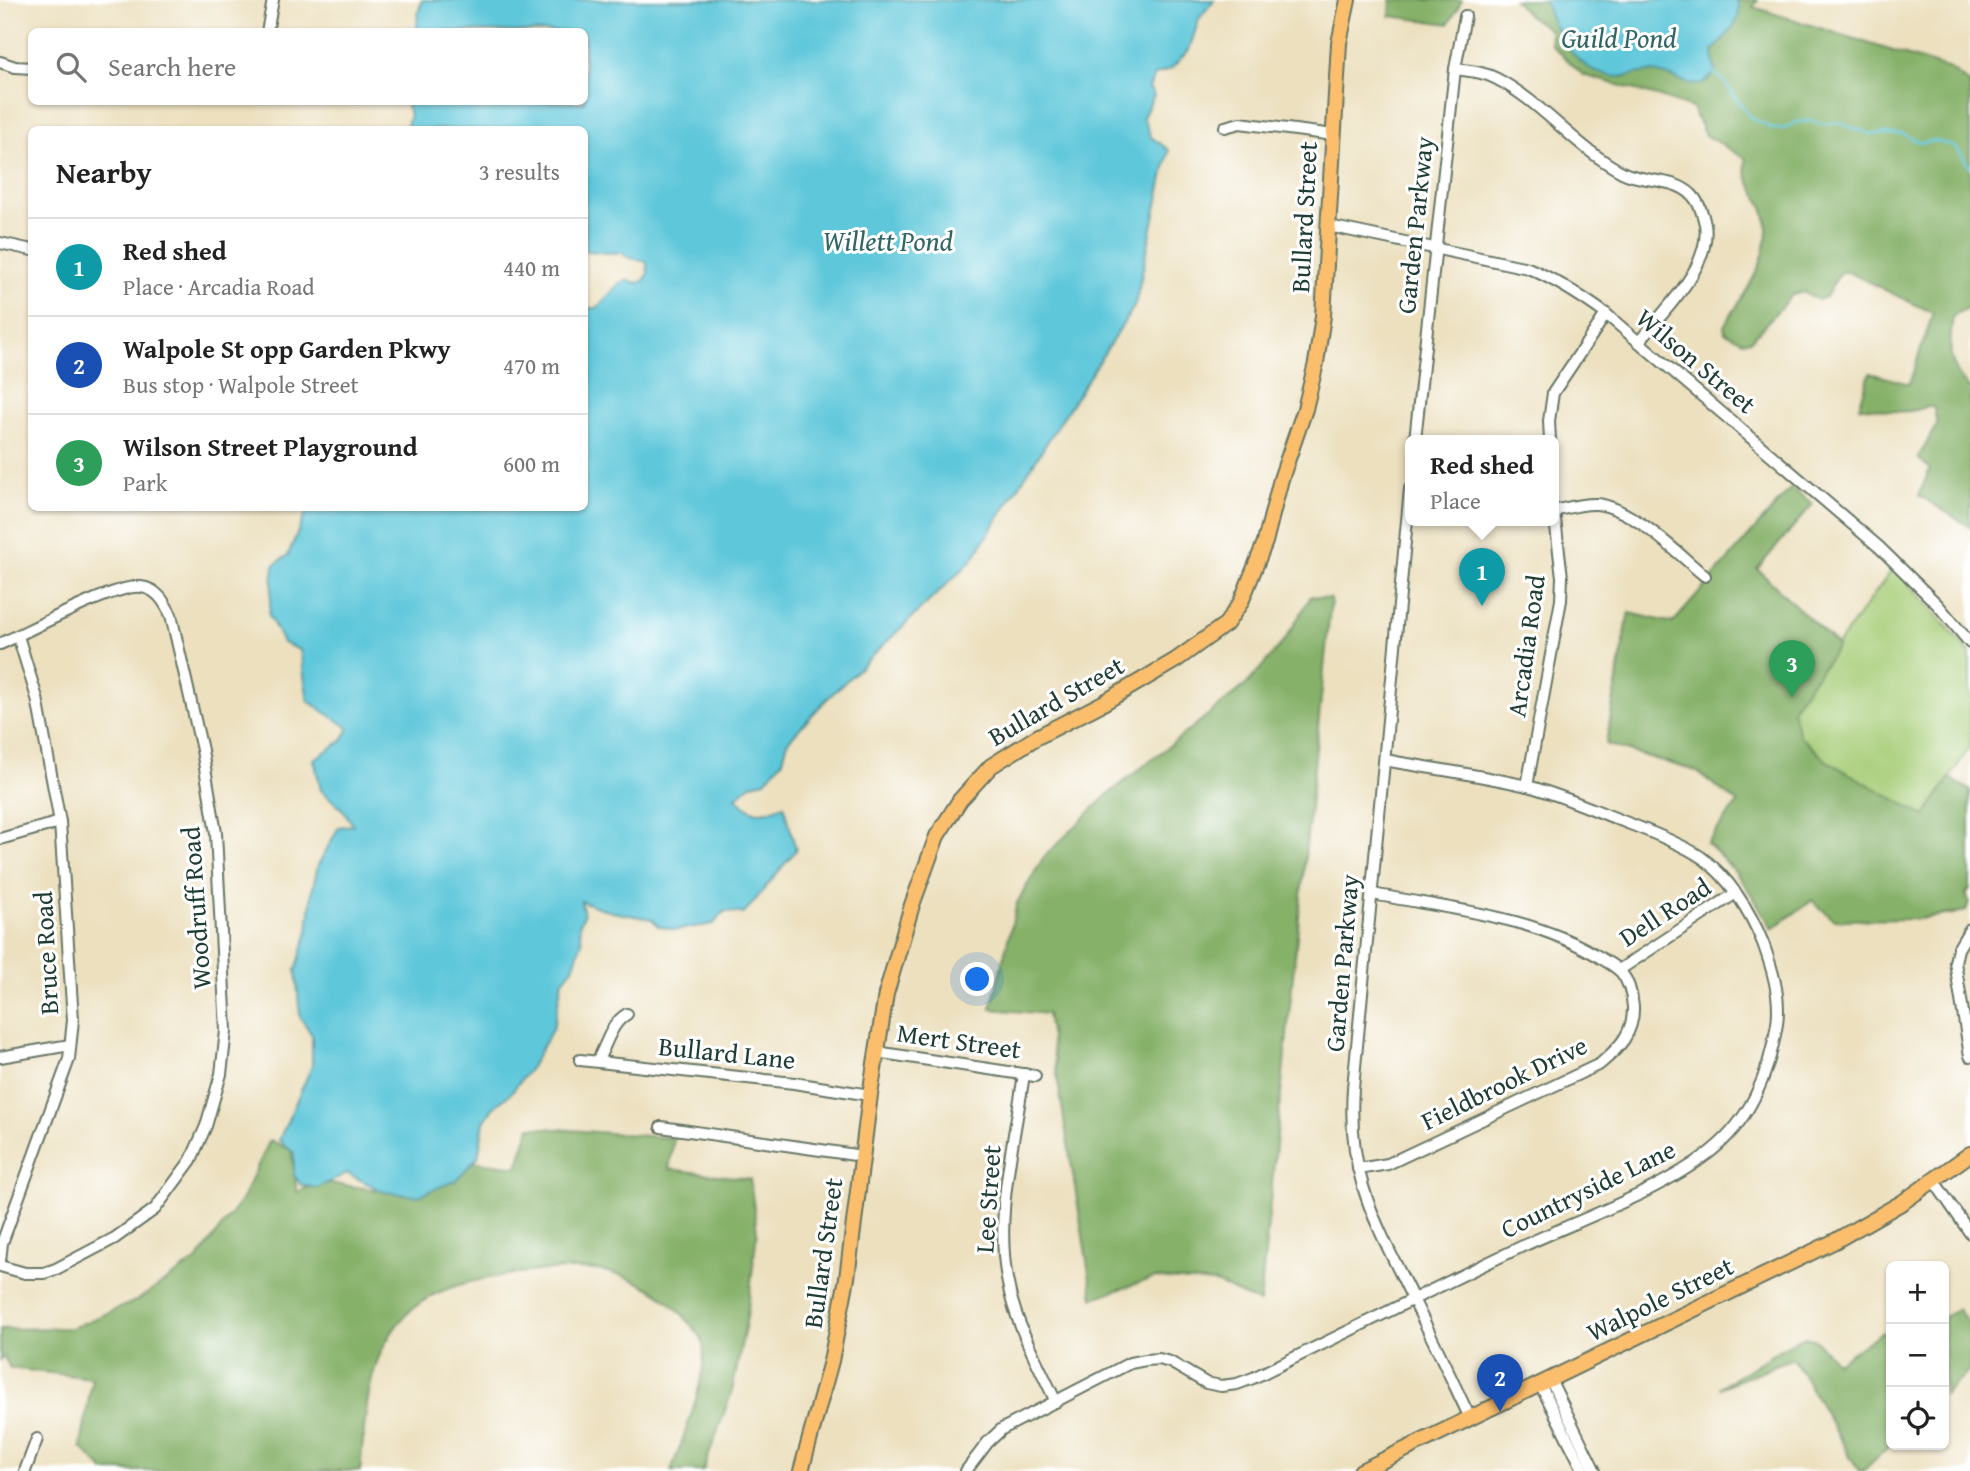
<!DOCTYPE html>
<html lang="en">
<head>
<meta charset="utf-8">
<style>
  body { margin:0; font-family:"Gentium Book Plus",serif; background:#f2f2f2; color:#222 }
  .controls { position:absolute; right:21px; bottom:21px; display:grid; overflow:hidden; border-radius:10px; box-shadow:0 2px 5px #0004 }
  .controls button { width:63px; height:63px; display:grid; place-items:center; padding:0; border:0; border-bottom:2px solid #e0e0e0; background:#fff; color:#222; font:35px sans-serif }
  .you { position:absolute; left:978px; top:980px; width:24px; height:24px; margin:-18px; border:5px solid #fff; border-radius:50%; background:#1a73e8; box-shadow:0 0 0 10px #1a73e833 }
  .badge { display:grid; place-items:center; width:46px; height:46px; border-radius:50%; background:#db2777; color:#fff; font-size:23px; font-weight:700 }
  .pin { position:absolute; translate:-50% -58px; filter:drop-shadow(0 2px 4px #0008) }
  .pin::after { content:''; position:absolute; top:37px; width:24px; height:21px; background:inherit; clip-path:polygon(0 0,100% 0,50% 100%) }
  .popup { position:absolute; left:1405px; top:435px; width:154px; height:91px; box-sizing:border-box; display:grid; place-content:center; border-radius:10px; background:#fff; filter:drop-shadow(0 2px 5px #0005); font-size:23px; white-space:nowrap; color:#767676 }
  .popup b { font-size:26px; color:#222 }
  .popup::after { content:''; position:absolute; left:50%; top:100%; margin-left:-14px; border:14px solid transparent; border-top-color:#fff }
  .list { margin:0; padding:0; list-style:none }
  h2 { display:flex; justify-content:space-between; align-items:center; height:91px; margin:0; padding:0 28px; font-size:30px }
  h2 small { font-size:23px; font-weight:400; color:#767676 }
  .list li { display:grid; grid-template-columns:46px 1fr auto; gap:21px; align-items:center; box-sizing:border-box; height:98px; padding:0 28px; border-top:2px solid #e0e0e0 }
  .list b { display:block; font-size:26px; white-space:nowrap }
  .list p { margin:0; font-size:23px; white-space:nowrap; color:#767676 }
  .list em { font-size:23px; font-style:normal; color:#767676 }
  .icon { flex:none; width:38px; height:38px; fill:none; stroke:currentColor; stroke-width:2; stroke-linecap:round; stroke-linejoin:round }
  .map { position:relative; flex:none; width:1970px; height:1471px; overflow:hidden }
  .search { position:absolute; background:#fff; box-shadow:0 2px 5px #0004; left:28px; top:28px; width:560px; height:77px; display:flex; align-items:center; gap:18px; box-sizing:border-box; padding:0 24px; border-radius:10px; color:#767676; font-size:26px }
  .panel { position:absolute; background:#fff; box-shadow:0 2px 5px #0004; left:28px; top:126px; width:560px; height:385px; border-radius:10px }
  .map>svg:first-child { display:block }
</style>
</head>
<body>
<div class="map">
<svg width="1970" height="1471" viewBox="0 0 1970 1471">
  <rect width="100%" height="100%" fill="#fff"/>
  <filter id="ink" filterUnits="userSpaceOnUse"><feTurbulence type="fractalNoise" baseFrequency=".0143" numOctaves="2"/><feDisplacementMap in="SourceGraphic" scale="14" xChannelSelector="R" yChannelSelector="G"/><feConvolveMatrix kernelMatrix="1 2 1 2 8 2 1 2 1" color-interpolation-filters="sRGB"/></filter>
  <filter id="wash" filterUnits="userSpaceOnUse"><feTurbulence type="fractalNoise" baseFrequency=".00686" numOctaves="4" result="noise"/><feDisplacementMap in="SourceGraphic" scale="28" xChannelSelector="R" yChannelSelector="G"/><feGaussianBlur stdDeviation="1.57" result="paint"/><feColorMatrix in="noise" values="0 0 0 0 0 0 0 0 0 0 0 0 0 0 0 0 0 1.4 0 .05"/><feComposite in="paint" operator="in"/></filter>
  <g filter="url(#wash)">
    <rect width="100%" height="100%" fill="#ece0bf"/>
    <path fill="#a8ce79" stroke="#648656" stroke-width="2" d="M 1791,488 L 1813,504 L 1757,569 L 1837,645 L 1894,567 L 1970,653 L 1970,746 L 1950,778 L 1970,790 L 1970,888 L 1954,914 L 1918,919 L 1813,900 L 1772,929 C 1752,893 1738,871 1707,843 L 1738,803 L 1696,771 L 1606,744 L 1629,613 L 1673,623 Z"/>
    <g fill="#86b169" stroke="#52774e" stroke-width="2">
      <polygon points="1391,0 1462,0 1449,24 1390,16"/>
      <path d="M 1514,0 L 1758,0 L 1753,7 L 1950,69 L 1970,84 L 1970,306 L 1953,316 C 1949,347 1946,365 1970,389 L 1970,527 L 1919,495 L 1930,469 L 1918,458 L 1937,424 L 1934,408 L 1928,406 C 1905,416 1883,410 1859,406 L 1870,373 L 1909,384 L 1933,313 L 1848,272 L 1840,272 L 1826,297 L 1818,300 L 1804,292 L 1792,295 L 1751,340 L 1743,341 L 1725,332 L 1724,326 C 1746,291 1780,248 1762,205 C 1755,190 1742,176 1746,159 L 1705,135 L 1692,108 L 1657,96 L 1583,75 L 1551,44 L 1550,30 L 1528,15 Z"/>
      <path d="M 1791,488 L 1813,504 L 1757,569 L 1838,646 L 1792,709 L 1800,736 L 1827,761 L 1925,816 L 1949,778 L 1970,790 L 1970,888 L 1966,894 L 1969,901 L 1966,911 L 1918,919 L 1834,920 L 1812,900 L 1772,929 C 1752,893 1738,871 1707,843 L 1738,803 L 1696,771 L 1606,744 L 1629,613 L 1673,623 Z"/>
      <polygon points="1311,596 1331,599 1260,1303 1216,1283 1154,1278 1093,1298 1047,1014 991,1009 1017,903 1043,858 1106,796 1247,684 1285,640"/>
      <path d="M 530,1127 L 674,1138 L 669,1169 L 750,1179 L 757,1232 L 747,1317 L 732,1391 L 703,1471 L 671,1471 C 682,1441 713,1366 701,1338 C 699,1333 694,1329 691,1325 C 670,1297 642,1280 608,1272 C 569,1263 477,1276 440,1292 C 429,1296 413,1307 405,1316 C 365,1357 366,1417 360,1471 L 104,1471 L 81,1447 L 92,1378 L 10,1368 L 4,1357 L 0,1360 L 0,1329 L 72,1328 L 136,1301 L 197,1260 L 242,1199 L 270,1140 L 291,1150 L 297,1192 L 321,1182 L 392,1192 L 471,1161 L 517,1167 Z"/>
      <polygon points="1958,1309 1970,1325 1970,1370 1944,1395 1944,1317"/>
      <polygon points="1891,1331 1891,1444 1863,1471 1859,1471 1793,1358 1719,1388 1786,1346 1805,1337 1816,1340 1837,1363 1880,1333"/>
    </g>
    <g fill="#5ec7da" stroke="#3e8287" stroke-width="2">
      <path d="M 422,0 L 1214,0 L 1199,19 L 1189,50 L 1171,69 L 1155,75 L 1149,87 L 1154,95 L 1143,117 L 1151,137 L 1169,150 L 1135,305 L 971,561 L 826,700 L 788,741 L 783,760 L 765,781 L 751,784 L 736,797 C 753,816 761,815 784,805 L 796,850 L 744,914 L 725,911 L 713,924 L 676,930 L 658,926 L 652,919 L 612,912 L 581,901 L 584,915 L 579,925 L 582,942 L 573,968 L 562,982 L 553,1028 L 531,1067 L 510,1094 L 493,1108 L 484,1122 L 478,1157 L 455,1181 L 418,1196 L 384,1192 L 347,1173 L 317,1188 L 301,1185 L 294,1175 L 294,1153 L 279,1140 L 312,1066 L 312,1035 L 300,1017 L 296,970 L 308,931 L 312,892 L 318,865 L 339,827 L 353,825 L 343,810 L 321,790 L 314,759 L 342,741 L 349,728 L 308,701 L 300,650 L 283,643 L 269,615 L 274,565 L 288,555 L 308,508 L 584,508 L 585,308 L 597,308 L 619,284 L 628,280 L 636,283 L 644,281 L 648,274 L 647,262 L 627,257 L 621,252 C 610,255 596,251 585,251 L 584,130 L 406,129 L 410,115 L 406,102 L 584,102 L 584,32 L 417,31 L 418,14 Z"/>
      <path d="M 1544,0 L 1737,0 C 1746,19 1725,37 1713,51 L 1715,73 L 1704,83 L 1696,85 C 1680,82 1666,72 1650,72 C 1639,72 1629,77 1618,77 C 1577,75 1556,34 1544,0 Z"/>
    </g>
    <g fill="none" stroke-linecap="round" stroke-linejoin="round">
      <polyline stroke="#5ec7da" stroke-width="2.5" points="1714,73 1722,79 1750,117 1773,129 1784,129 1796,122 1809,121 1826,124 1837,122 1870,134 1903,134 1921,143 1934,141 1951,145 1959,151 1970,167"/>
    </g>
  </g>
  <g filter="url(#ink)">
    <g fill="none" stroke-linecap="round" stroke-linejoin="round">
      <defs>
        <g id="minor">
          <polyline points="267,32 273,0"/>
          <polyline points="0,62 15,67 32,68"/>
          <path d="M 1455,69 C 1470,71 1484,72 1497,79 C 1543,103 1576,148 1622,172 C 1643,183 1674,177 1692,195 C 1699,202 1703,215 1705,224 C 1712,267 1663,311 1639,342"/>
          <polyline points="1225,127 1240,123 1334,135"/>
          <path d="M 1329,226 L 1528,268 C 1557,280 1581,296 1606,314 L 1879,547 L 1937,604 L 1970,643"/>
          <polyline points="0,243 32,250"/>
          <polyline points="1415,440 1455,69 1465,16"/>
          <polyline points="1550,440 1549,421 1553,393 1606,314"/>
          <path d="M 1410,489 L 1353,1088 C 1347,1176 1375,1221 1412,1297 C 1432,1337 1451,1378 1470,1418"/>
          <path d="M 1554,511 C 1567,508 1583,503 1597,504 C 1633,508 1677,553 1705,576"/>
          <path d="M 0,644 C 27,632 117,583 141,587 C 157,589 164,601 171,615 L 202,750 L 216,833 L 226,1031 L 221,1074 L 206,1126 L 191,1160 L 155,1209 L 115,1238 L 56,1269 L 44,1273 L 25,1273 L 0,1266"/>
          <polyline points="1527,786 1561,600 1562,577 1554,511"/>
          <polyline points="0,839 60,822"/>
          <polyline points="1970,929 1958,949 1955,962 1970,1056"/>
          <polyline points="1619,970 1736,893"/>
          <polyline points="876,1052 1035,1076"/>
          <polyline points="0,1057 70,1045"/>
          <polyline points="580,1060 794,1083 870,1095"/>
          <path d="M 597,1061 C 607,1045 610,1024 627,1014"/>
          <path d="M 1024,1074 C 1014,1145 992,1222 1010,1293 C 1019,1331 1040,1367 1056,1402"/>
          <polyline points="661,1127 862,1156"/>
          <path d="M 1358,1169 L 1388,1164 L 1600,1064 C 1619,1048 1634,1033 1633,1007 C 1632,994 1629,982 1621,972 C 1616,967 1609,963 1604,960 C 1537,916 1449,909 1373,894"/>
          <polyline points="1934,1181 1970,1233"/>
          <polyline points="0,1261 2,1243 69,1059 73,1020 60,822 37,698 18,636"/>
          <polyline points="1550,1379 1595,1471"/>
          <polyline points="1540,1384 1584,1471"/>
          <polyline points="25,1471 37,1439"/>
          <path d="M 966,1471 L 988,1442 L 1002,1429 L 1130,1363 L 1146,1360 L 1159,1359 L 1170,1362 L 1206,1383 L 1221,1386 L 1237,1384 L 1253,1378 C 1344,1334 1434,1288 1525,1245 C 1584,1218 1660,1191 1710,1152 C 1751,1120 1769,1074 1777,1024 C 1781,996 1772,968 1763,943 C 1750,911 1729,877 1701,857 C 1680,843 1649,831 1625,822 C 1594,810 1563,796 1531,787 C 1483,775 1433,769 1385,760"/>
        </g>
        <g id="major">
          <polyline points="801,1471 831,1361 847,1278 870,1095 886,994 912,905 937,836 960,800 991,766 1037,737 1103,703 1176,660 1226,624 1241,602 1265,542 1281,479 1305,409 1316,363 1323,316 1339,43 1348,0"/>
          <polyline points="1361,1471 1835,1241 1903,1202 1970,1154"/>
        </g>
      </defs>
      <use href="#minor" stroke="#677665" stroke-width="14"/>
      <use href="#major" stroke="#677665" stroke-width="18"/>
      <use href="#minor" stroke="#fff" stroke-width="10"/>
      <use href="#major" stroke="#fabe6d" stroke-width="14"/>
    </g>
  </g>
  <g text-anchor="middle" stroke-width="6" stroke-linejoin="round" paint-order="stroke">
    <g font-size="26" fill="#1f3d34" stroke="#fff">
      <text transform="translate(1304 217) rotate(-87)" y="9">Bullard Street</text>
      <text transform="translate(1415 225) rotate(-84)" y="9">Garden Parkway</text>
      <text transform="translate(1696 361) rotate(40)" y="9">Wilson Street</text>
      <text transform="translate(1526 646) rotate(-82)" y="9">Arcadia Road</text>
      <text transform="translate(1056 701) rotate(-30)" y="9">Bullard Street</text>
      <text transform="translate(196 908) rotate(-94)" y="9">Woodruff Road</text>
      <text transform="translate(1665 912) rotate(-33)" y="9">Dell Road</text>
      <text transform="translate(46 953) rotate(-93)" y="9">Bruce Road</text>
      <text transform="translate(1342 963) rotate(-85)" y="9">Garden Parkway</text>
      <text transform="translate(959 1041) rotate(8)" y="9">Mert Street</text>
      <text transform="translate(727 1053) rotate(6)" y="9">Bullard Lane</text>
      <text transform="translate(1504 1083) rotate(-26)" y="9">Fieldbrook Drive</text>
      <text transform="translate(1588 1189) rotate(-26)" y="9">Countryside Lane</text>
      <text transform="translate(988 1199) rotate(-86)" y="9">Lee Street</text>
      <text transform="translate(823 1253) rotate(-82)" y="9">Bullard Street</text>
      <text transform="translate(1660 1299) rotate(-26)" y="9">Walpole Street</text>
    </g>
    <g font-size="28" font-style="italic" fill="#326666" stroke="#fff">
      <text x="1619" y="48">Guild Pond</text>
      <text x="888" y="251">Willett Pond</text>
    </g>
  </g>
</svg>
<div class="controls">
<button>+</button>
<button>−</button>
<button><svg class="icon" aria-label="locate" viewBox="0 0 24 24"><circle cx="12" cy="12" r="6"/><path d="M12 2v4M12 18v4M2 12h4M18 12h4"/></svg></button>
</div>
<div class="you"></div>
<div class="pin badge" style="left:1482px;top:606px;background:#0f9aa8">1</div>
<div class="popup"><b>Red shed</b>Place</div>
<div class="pin badge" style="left:1500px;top:1412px;background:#1a4fb4">2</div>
<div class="pin badge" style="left:1792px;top:698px;background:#2e9e5b">3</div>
<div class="search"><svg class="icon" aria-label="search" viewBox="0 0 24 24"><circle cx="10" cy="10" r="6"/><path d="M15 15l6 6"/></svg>Search here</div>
<section class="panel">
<h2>Nearby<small>3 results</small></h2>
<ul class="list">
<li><span class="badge" style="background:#0f9aa8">1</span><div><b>Red shed</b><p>Place · Arcadia Road</p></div><em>440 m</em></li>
<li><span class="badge" style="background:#1a4fb4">2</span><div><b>Walpole St opp Garden Pkwy</b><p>Bus stop · Walpole Street</p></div><em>470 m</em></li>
<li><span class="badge" style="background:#2e9e5b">3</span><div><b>Wilson Street Playground</b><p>Park</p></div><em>600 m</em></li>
</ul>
</section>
</div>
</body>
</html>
